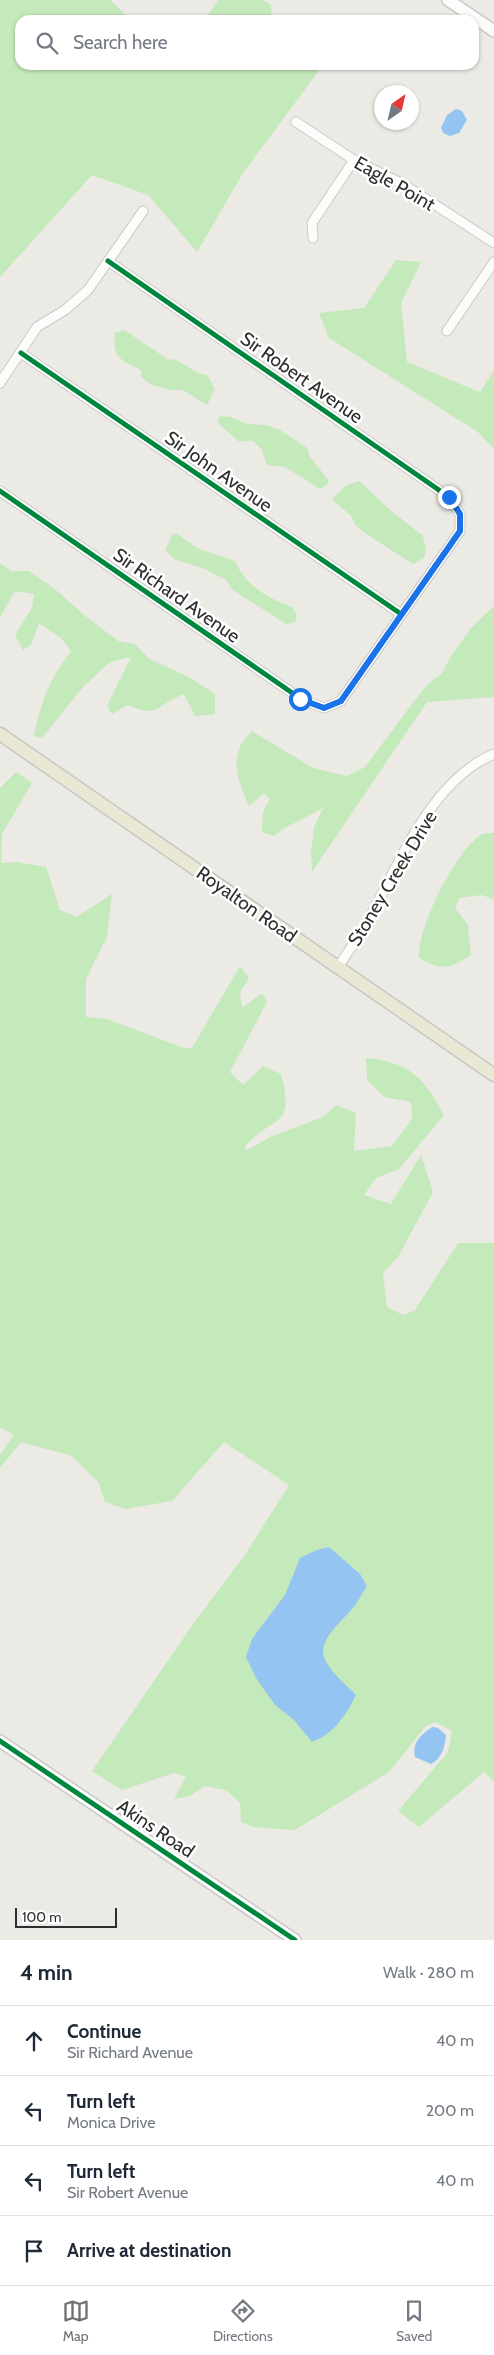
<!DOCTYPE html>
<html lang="en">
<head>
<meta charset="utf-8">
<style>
  body { margin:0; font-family:Cabin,sans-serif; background:#f2f2f3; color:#1f2937 }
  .compass { position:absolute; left:374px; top:85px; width:45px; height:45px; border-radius:50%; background:#fff; box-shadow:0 1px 4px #0004; rotate:34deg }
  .scale { position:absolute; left:15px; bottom:12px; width:102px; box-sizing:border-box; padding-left:5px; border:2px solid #2e2e2e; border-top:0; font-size:14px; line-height:18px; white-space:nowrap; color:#2e2e2e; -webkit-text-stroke:4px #fff; paint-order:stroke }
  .stop { position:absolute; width:15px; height:15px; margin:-11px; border:4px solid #1a73e8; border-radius:50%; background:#fff }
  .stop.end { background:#1a73e8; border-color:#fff; box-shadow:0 1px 5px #0008 }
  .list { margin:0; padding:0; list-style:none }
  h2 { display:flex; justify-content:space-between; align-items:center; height:65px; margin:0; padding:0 20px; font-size:21px }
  h2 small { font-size:16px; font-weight:400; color:#747a83 }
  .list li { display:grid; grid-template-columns:32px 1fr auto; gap:15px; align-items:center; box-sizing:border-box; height:70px; padding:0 20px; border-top:1px solid #e0e1e3 }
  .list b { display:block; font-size:19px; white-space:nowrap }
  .list p { margin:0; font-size:16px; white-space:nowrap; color:#747a83 }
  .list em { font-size:16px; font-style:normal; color:#747a83 }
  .icon { flex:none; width:28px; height:28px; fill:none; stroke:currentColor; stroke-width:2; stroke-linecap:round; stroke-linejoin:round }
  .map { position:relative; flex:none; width:494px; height:1940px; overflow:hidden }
  .search { position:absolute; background:#fff; box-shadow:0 1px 4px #0004; left:15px; right:15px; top:15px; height:55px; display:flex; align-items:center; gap:12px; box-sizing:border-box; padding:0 18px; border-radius:15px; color:#747a83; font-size:19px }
  .sheet { height:345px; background:#fff }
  nav { display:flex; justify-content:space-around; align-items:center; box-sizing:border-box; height:70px; border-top:1px solid #e0e1e3; background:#fff; font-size:14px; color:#747a83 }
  nav a { display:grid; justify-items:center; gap:2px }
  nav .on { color:#70706e }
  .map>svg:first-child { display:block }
</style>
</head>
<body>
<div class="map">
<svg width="494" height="1940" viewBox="0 0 494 1940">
  <rect width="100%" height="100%" fill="#eceae4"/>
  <g fill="#c4e9bb">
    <polygon points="0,0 110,0 131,20 20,20 20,65 323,65 243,173 197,252 148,195 92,175 0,277"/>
    <polygon points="218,0 263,0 271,5 272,20 205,20"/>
    <polygon points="396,260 421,262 401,303 407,362 480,392 494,370 494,449 478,432 329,338 319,313 364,308"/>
    <path d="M 124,330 L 169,360 L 175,359 L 200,374 L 207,375 L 215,389 L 207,405 L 183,390 L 170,390 L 150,384 L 141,377 L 141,370 C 121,361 112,357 115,333 Z"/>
    <polygon points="220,416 231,417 246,424 266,425 280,430 307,448 310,457 329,481 327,485 320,489 285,467 267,465 262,450 253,441 238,441 217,422"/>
    <polygon points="359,481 389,509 423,536 426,549 424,558 413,564 368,535 355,525 352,517 332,499 347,485"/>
    <path d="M 176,533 L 197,548 L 235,561 C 246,586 267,598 292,607 L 297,616 L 295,622 L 286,624 L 233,590 L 226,580 L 205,569 L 174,559 L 165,550 L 172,535 Z"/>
    <path d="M 0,563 L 11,571 L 29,571 L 56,590 L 84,615 L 118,641 L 135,644 L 149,659 L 187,676 L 215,694 L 215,714 L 195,716 L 184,694 C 155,705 159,719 128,705 L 112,714 L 107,706 L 131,657 L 110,662 L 83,687 L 42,738 L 34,736 C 42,699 48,682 71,651 L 61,638 L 39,623 L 31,645 L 23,650 L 15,635 L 32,608 L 34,594 L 15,591 L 0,617 Z"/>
    <path d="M 494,606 L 494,697 L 427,702 L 312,872 L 311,854 L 314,827 L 323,808 L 283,829 L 274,836 L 262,832 L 263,812 L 270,799 L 264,793 L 249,806 C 242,789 231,767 240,747 C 242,741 248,736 252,731 L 313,768 L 347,776 L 365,767 L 415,700 L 428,684 L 442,673 L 451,656 L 471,628 Z"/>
    <path d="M 16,772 L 32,783 L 2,834 L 1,863 L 17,862 L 46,867 L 60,910 L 77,917 L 112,894 L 107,937 L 86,979 L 86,1017 L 107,1019 L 184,1048 L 192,1048 L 240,966 L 249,978 L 240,992 L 242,1008 L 262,993 L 267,1002 L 230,1072 L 243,1085 L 263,1066 L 281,1074 C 295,1128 276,1113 245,1146 L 247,1150 L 270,1137 L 323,1117 L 336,1105 L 356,1113 L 354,1151 L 392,1146 L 412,1119 L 411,1102 L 384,1097 L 367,1080 L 366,1058 C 410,1062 424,1078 444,1115 L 399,1169 L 376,1178 L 364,1195 L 391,1204 L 421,1155 L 433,1192 L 398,1257 L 383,1273 L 387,1307 L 403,1315 L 415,1310 L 458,1243 L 494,1243 L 494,1782 L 484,1772 L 419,1827 L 398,1811 L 448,1752 L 452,1731 L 435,1722 L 425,1727 L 389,1772 L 295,1830 L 253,1827 L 241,1822 L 240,1803 L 226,1790 L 204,1786 L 190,1796 L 174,1799 L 186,1777 L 174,1773 L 122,1790 L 92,1771 L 196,1620 L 245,1555 L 289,1485 L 224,1442 L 172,1501 L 125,1509 L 105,1502 L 99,1483 L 72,1456 L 21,1442 L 0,1468 L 0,1455 L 14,1435 L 0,1428 L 0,788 Z"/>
    <path d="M 494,833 L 494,899 L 481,895 L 459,898 L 455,908 L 468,925 L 471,955 C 450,969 442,971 419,958 C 418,926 454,855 479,836 C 483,833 489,833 494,833 Z"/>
  </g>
  <g fill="#94c4f1">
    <polygon points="456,109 462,111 467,120 459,133 450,136 443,133 441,128 447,115"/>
    <path d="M 329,1547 L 360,1574 L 367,1586 C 362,1593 358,1602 352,1609 C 343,1620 318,1640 324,1657 C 329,1671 345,1684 356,1695 C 346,1715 334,1734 312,1742 L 294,1720 L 275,1705 L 256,1678 L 246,1657 L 252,1639 L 285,1595 L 300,1558 L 317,1550 Z"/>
    <path d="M 432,1727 L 438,1728 L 446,1735 C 445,1747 442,1758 431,1764 L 415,1757 C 412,1742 421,1735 432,1727 Z"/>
  </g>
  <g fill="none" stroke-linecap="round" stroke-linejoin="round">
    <defs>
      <g id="street">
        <polyline points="296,122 354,160 403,184 494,243"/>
        <polyline points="313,238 312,223 354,160"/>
        <polyline points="447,331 494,262"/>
        <polyline points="21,353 401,614"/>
        <polyline points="0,383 37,327 65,310 88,290 143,211"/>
        <polyline points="0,491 301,699 324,708 341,701 460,531 460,514 449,497 108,261"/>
        <path d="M 338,967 C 348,952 358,938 367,922 C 399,865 430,781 494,754"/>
      </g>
      <g id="secondary">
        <polyline points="448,0 494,31"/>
        <polyline points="0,1741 295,1940"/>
      </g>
      <polyline id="primary" points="0,734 494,1075"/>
    </defs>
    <use href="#street" stroke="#cac9c9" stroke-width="11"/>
    <use href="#secondary" stroke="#cac9c9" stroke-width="14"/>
    <use href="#primary" stroke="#c6c6c4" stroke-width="15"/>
    <use href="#street" stroke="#fcfcfb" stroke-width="9"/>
    <use href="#secondary" stroke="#fcfcfb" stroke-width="11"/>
    <use href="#primary" stroke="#e9e8d5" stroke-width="12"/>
    <defs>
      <g id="cycleway">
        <polyline points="21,353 401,614"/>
        <polyline points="0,491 301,699 324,708 341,701 460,531 460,514 449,497 108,261"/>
        <polyline points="0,1741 295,1940"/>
      </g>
    </defs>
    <use href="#cycleway" stroke="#fff" stroke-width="8"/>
    <use href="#cycleway" stroke="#00873e" stroke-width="5"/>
  </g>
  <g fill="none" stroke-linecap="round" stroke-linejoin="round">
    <polyline stroke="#1a73e8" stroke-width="6" points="300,699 324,708 341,701 460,531 460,514 449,497"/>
  </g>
  <g text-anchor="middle" stroke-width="5" stroke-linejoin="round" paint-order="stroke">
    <g font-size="19" fill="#2e2e2e" stroke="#fff">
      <text transform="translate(395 183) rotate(30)" y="7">Eagle Point</text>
      <text transform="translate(302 377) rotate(35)" y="7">Sir Robert Avenue</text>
      <text transform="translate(219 471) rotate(35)" y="7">Sir John Avenue</text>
      <text transform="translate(177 595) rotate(35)" y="7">Sir Richard Avenue</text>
      <text transform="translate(392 878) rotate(-59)" y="7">Stoney Creek Drive</text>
      <text transform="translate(247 904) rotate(35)" y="7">Royalton Road</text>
      <text transform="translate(156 1828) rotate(34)" y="7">Akins Road</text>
    </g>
  </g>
</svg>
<svg class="compass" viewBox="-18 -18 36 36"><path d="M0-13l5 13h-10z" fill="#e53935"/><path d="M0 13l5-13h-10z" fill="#747a83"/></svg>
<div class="scale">100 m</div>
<div class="stop" style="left:300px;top:699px"></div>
<div class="stop end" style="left:449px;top:497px"></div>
<div class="search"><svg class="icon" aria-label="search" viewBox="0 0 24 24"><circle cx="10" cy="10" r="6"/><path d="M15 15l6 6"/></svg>Search here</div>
</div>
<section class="sheet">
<h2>4 min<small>Walk · 280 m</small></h2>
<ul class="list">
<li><svg class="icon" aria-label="ahead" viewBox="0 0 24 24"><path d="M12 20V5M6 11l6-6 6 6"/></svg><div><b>Continue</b><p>Sir Richard Avenue</p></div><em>40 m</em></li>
<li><svg class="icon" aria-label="left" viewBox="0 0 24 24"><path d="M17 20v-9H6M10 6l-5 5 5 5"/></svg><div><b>Turn left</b><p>Monica Drive</p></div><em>200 m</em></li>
<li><svg class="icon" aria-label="left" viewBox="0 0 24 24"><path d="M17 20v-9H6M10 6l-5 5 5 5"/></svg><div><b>Turn left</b><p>Sir Robert Avenue</p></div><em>40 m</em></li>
<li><svg class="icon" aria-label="arrive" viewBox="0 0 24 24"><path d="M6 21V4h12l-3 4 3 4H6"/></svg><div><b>Arrive at destination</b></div></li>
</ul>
</section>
<nav>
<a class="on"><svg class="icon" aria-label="map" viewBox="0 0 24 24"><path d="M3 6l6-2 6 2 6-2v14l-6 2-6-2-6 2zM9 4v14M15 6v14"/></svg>Map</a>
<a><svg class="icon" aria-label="directions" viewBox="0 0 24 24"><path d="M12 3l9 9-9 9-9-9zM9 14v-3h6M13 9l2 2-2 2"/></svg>Directions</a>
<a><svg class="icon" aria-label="saved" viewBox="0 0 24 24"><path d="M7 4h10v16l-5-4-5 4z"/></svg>Saved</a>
</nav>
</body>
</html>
